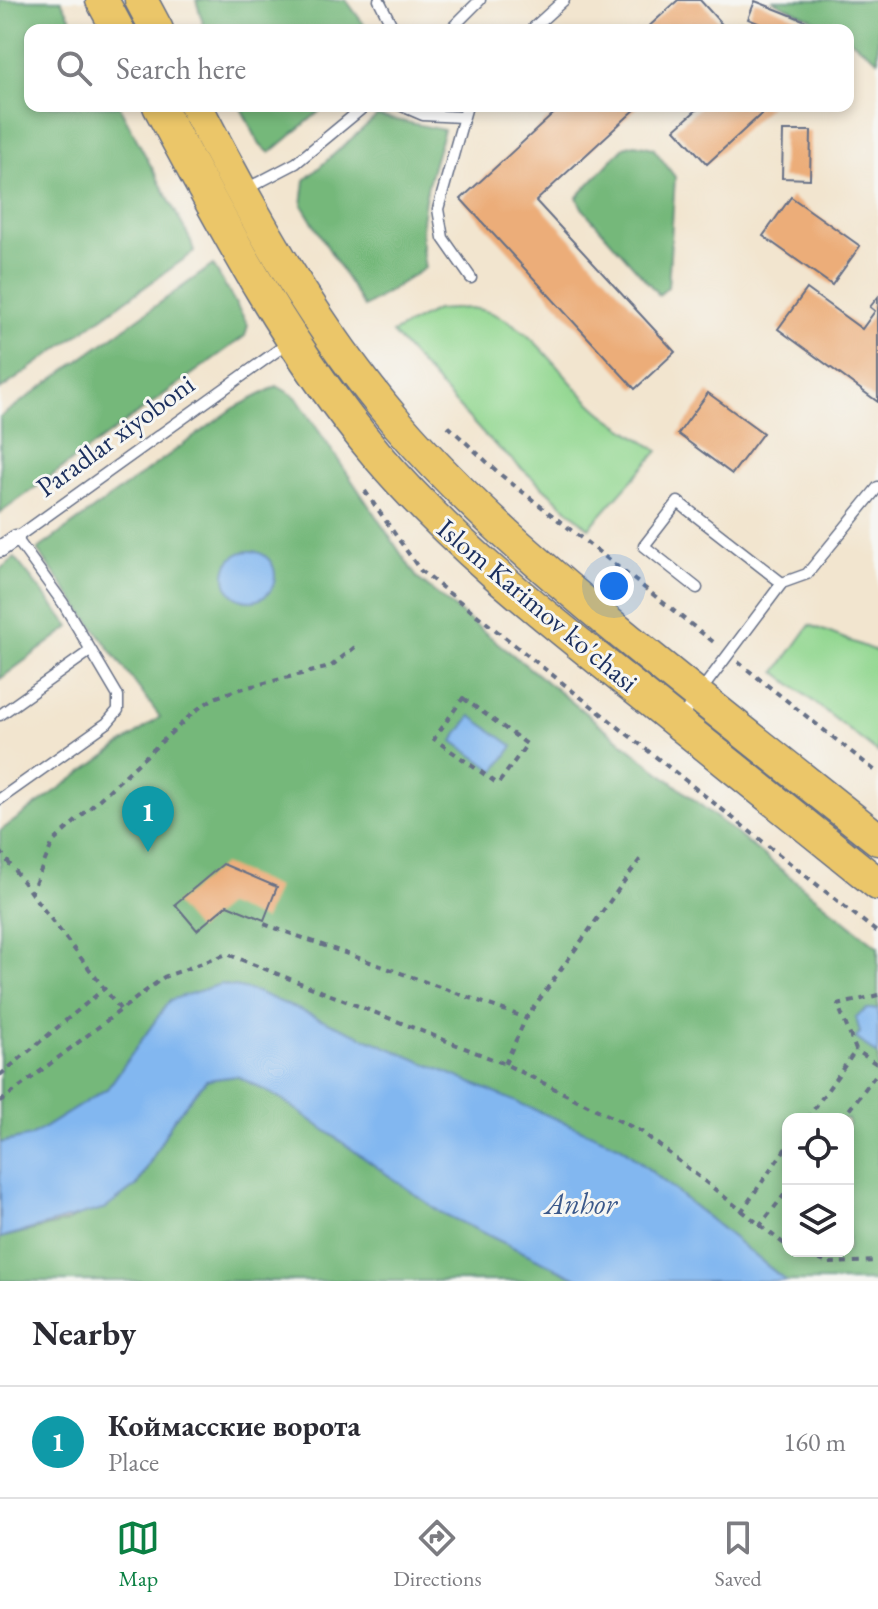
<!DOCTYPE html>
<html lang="en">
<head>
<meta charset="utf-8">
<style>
  body { margin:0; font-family:"EB Garamond",serif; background:#f7f7f7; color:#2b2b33 }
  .controls { position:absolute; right:24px; bottom:24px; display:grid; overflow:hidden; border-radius:16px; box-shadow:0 4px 12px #0003 }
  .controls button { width:72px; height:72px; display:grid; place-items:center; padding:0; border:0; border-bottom:2px solid #e1e1e2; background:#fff; color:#2b2b33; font:40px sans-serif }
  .you { position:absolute; left:614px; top:586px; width:28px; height:28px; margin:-20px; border:6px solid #fff; border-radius:50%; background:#1a73e8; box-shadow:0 0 0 12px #1a73e833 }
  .badge { display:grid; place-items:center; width:52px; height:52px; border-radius:50%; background:#0b8043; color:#fff; font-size:26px; font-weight:700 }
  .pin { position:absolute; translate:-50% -66px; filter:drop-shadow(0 2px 4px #0008) }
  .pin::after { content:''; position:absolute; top:42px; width:28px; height:24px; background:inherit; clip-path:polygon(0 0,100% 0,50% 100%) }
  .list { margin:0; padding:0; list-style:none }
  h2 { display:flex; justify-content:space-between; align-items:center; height:104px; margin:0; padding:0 32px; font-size:34px }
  h2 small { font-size:26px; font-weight:400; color:#7c7c81 }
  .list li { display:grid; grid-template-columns:52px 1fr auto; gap:24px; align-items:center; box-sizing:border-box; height:112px; padding:0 32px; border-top:2px solid #e1e1e2 }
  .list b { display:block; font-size:30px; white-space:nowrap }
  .list p { margin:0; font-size:26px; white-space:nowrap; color:#7c7c81 }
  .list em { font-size:26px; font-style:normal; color:#7c7c81 }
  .icon { flex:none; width:44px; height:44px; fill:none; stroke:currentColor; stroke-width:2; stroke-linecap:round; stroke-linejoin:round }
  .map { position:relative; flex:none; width:878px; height:1281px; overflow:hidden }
  .search { position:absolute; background:#fff; box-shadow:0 4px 12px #0003; left:24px; right:24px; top:24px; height:88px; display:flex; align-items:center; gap:20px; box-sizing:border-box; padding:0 28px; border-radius:16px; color:#7c7c81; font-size:30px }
  .sheet { height:216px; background:#fff }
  nav { display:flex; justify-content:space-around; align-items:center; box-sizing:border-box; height:112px; border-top:2px solid #e1e1e2; background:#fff; font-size:22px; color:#7c7c81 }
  nav a { display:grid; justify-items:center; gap:4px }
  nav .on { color:#0b8043 }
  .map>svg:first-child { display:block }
</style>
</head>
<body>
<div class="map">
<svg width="878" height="1281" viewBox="0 0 878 1281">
  <rect width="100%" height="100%" fill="#f6f6f2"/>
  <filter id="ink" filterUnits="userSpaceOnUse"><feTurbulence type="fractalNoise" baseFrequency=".0125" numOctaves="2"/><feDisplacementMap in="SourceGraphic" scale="16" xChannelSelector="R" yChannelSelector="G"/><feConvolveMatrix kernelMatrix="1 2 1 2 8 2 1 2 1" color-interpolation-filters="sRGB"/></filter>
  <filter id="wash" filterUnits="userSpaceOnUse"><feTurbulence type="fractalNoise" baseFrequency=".006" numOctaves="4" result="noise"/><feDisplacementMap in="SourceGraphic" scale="32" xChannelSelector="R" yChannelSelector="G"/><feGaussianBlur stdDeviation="1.8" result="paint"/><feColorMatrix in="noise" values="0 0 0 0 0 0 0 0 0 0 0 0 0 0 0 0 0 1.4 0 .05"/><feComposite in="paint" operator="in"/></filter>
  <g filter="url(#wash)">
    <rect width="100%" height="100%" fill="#f2e5cf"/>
    <g fill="#92d790" stroke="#568377" stroke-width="2">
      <path d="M 470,308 C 532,315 557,377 602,413 C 620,427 640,438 658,451 L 589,528 L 485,436 L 392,333 L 436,310 Z"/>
      <polygon points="810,625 878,652 878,753 776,672"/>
    </g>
    <g fill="#75b87a" stroke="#48746c" stroke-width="2" fill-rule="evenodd">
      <polygon points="0,0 61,0 77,30 30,30 30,106 119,106 191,241 194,252 0,390"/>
      <polygon points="196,0 346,0 368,30 205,30"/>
      <polygon points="772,0 878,0 878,60 848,38 848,30 836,30"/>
      <polygon points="240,106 326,106 270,153 260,145"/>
      <path d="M 377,116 L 444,130 C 429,177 415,219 425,268 L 364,307 L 302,205 L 305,180 Z"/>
      <polygon points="635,144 653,148 675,177 668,287 659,295 582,208 577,197 624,147"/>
      <polygon points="213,265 248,325 245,336 0,513 0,417"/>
      <path d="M 277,386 L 296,397 L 418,579 L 878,947 L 878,1281 L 786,1281 L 620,1146 L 170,1000 L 108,1088 L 31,1136 L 0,1143 L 0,831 L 160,717 L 37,550 L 234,408 ZM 788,1119 L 848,1119 L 848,1251 L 788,1251 Z"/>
      <polygon points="15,558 70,627 0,679 0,569"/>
      <polygon points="237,1076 280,1098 440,1212 583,1281 0,1281 0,1238 67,1222 138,1185 173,1120 206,1080"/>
    </g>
    <g fill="#82b7f0" stroke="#4e73a7" stroke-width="2">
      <circle cx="250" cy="576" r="25"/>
      <polygon points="471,716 513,746 495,771 453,741"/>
      <polygon points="221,984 257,992 620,1146 786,1281 583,1281 440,1212 280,1098 237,1076 206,1080 173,1120 137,1185 106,1208 0,1238 0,1143 31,1136 108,1088 170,1000"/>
      <polygon points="867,1009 878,1009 878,1055 856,1038 860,1033 856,1017"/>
    </g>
    <g id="blocks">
      <g fill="#ecad79">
        <polygon points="678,0 700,0 727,30 645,30"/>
        <polygon points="755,1 829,30 775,30 748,19"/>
        <polygon points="562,106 639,106 536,201 675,352 635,389 461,199"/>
        <polygon points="701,106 770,106 707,164 675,129"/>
        <polygon points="783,131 811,131 810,179 782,178"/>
        <polygon points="791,197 860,246 832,285 763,236"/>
        <polygon points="807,289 862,329 875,311 870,307 878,297 878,402 778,329"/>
        <polygon points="708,393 763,433 732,474 678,434"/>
        <polygon points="223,864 277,887 264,920 227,905 197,930 175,904"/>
      </g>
    </g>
  </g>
  <g filter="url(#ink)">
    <use href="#blocks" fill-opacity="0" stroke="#666f86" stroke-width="2"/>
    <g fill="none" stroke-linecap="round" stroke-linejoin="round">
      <defs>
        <g id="service">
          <polyline points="379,0 394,30"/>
          <polyline points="450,30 480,0"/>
          <polyline points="531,30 564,0"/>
          <polyline points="402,106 423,115 462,117"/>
          <polyline points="467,106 438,209 443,238 471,278"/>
          <polyline points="246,189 296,163 365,106"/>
          <polyline points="697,588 644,546 678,502 782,583"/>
          <polyline points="0,715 90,651"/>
          <polyline points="679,720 782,583 807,574 878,487"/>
          <polyline points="0,799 107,723 118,710 118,696 63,603 16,538 288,343"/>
        </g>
        <polyline id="pedestrian" points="0,549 16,538"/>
        <g id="primary">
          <polyline points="102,0 118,30"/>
          <polyline points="141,0 157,30"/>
          <path d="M 159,106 C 224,227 288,349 377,455 C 455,547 548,619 642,694 C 721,757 799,821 878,884"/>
          <path d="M 196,106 C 254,218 315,327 397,423 C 466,503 546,571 627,638 C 710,706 794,772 878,839"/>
        </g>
      </defs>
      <use href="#service" stroke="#666f86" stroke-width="13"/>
      <use href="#pedestrian" stroke="#666f86" stroke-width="19"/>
      <use href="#primary" stroke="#666f86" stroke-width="35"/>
      <g stroke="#666f86" stroke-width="4" stroke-dasharray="6 6" stroke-linecap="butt">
        <polyline points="448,426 501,475 716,644"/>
        <polyline points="365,491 420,570 878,933"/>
        <polyline points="738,662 878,773"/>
        <polygon points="463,698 527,744 498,784 434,739"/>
        <polyline points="0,851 31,893"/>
        <polyline points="264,924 526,1018"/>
        <polyline points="878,995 838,1005 856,1050 878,1065"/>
        <polyline points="120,1009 31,893 53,842 195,711 214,698 236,690 330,667 355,647"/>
        <polyline points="505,1064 526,1018 641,858"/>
        <polyline points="0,1075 105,988"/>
        <polyline points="0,1102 164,977 227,954 505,1064 642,1132 788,1247"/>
        <polyline points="807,1119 856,1050"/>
        <polyline points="842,1119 878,1072"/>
        <polyline points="741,1212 788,1145"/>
        <polyline points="759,1227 788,1190"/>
        <polyline points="796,1251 828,1263 878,1261"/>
      </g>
      <use href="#service" stroke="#fff" stroke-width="10"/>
      <use href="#pedestrian" stroke="#fff" stroke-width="16"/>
      <use href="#primary" stroke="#ebc669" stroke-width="32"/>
    </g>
  </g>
  <g text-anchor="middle" stroke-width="6" stroke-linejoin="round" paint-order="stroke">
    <g font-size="28" fill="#1b2f5e" stroke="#f6f6f2">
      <text transform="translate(115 435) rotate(-36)" y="10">Paradlar xiyoboni</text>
      <text transform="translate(538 605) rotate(40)" y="10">Islom Karimov ko'chasi</text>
    </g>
    <g font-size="30" font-style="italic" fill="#3a588a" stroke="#f6f6f2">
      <text x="581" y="1214">Anhor</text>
    </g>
  </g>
</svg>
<div class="controls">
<button><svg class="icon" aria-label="locate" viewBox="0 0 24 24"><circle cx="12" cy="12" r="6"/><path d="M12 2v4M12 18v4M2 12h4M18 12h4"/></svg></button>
<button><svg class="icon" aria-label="layers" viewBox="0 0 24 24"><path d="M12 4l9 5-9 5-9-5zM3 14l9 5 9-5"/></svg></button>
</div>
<div class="you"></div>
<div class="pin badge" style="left:148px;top:852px;background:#0f9aa8">1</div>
<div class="search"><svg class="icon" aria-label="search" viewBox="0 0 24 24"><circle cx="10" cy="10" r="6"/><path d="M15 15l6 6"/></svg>Search here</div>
</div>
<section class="sheet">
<h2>Nearby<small></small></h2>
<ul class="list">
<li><span class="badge" style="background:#0f9aa8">1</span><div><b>Коймасские ворота</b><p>Place</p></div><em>160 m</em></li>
</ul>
</section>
<nav>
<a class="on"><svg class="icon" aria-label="map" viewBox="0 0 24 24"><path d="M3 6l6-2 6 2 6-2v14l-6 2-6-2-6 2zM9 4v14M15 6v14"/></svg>Map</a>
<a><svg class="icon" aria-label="directions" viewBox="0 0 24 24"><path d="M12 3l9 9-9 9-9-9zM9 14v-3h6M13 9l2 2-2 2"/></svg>Directions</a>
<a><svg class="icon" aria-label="saved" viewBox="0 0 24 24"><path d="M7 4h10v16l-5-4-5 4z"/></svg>Saved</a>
</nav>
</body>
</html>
